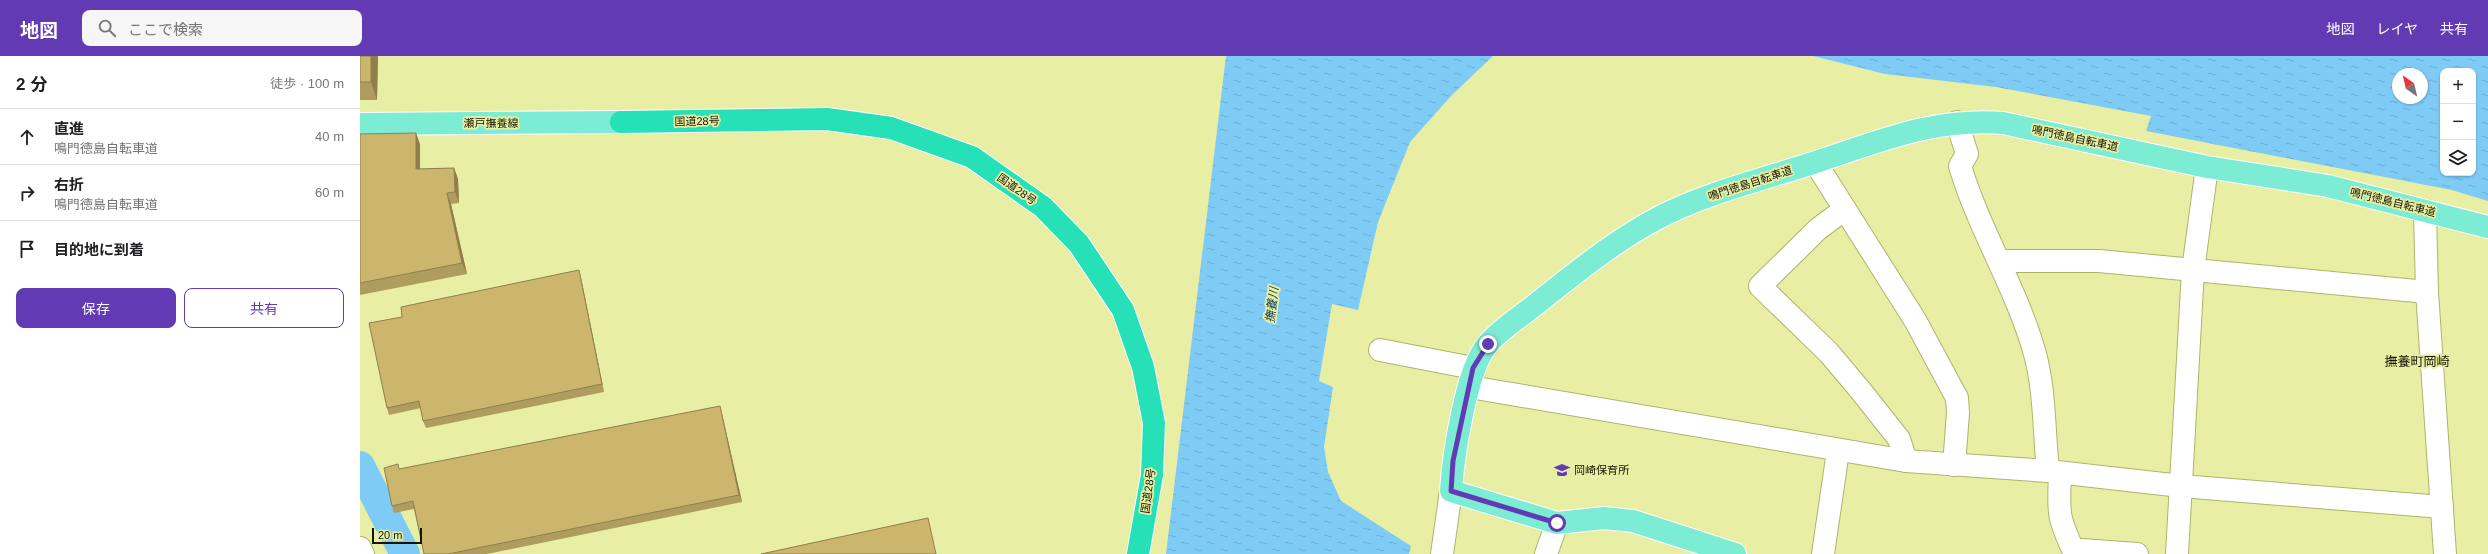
<!DOCTYPE html>
<html lang="ja">
<head>
<meta charset="utf-8">
<style>
  body { margin:0; font-family:Helvetica,"Noto Sans JP",sans-serif; background:#f6f6f6; color:#202124 }
  .controls { position:absolute; right:12px; top:12px; display:grid; overflow:hidden; border-radius:8px; box-shadow:0 1px 3px #0004 }
  .controls button { width:36px; height:36px; display:grid; place-items:center; padding:0; border:0; border-bottom:1px solid #e0e0e0; background:#fff; color:#202124; font:20px sans-serif }
  .compass { position:absolute; left:2032px; top:12px; width:36px; height:36px; border-radius:50%; background:#fff; box-shadow:0 1px 3px #0004; rotate:326deg }
  .scale { position:absolute; left:12px; bottom:10px; width:50px; box-sizing:border-box; padding-left:4px; border:2px solid #151600; border-top:0; font-size:11px; line-height:14px; white-space:nowrap; color:#151600; -webkit-text-stroke:3px #e8efa5; paint-order:stroke }
  .stop { position:absolute; width:12px; height:12px; margin:-9px; border:3px solid #623bb4; border-radius:50%; background:#fff }
  .stop.end { background:#623bb4; border-color:#fff; box-shadow:0 1px 4px #0008 }
  .list { margin:0; padding:0; list-style:none }
  h2 { display:flex; justify-content:space-between; align-items:center; height:52px; margin:0; padding:0 16px; font-size:17px }
  h2 small { font-size:13px; font-weight:400; color:#757577 }
  .list li { display:grid; grid-template-columns:26px 1fr auto; gap:12px; align-items:center; box-sizing:border-box; height:56px; padding:0 16px; border-top:1px solid #e0e0e0 }
  .list b { display:block; font-size:15px; white-space:nowrap }
  .list p { margin:0; font-size:13px; white-space:nowrap; color:#757577 }
  .list em { font-size:13px; font-style:normal; color:#757577 }
  .actions { display:flex; gap:8px; padding:12px 16px }
  .actions a { flex:1; padding:9px 0; border:1px solid #623bb4; border-radius:8px; text-align:center; font-size:14px; color:#623bb4 }
  .actions .main { background:#623bb4; color:#fff }
  .icon { flex:none; width:22px; height:22px; fill:none; stroke:currentColor; stroke-width:2; stroke-linecap:round; stroke-linejoin:round }
  .map { position:relative; flex:none; width:2128px; height:498px; overflow:hidden }
  header { display:flex; align-items:center; gap:24px; box-sizing:border-box; height:56px; padding:0 20px; background:#623bb4; color:#fff }
  header strong { font-size:19px }
  nav { display:flex; gap:22px; margin-inline-start:auto; font-size:14px }
  .search { width:280px; height:36px; background:#f6f6f6; display:flex; align-items:center; gap:10px; box-sizing:border-box; padding:0 14px; border-radius:8px; color:#757577; font-size:15px }
  main { display:flex }
  aside { flex:1; background:#fff }
  .map>svg:first-child { display:block }
</style>
</head>
<body>
<header>
<strong>地図</strong>
<div class="search"><svg class="icon" aria-label="search" viewBox="0 0 24 24"><circle cx="10" cy="10" r="6"/><path d="M15 15l6 6"/></svg>ここで検索</div>
<nav><a>地図</a><a>レイヤ</a><a>共有</a></nav>
</header>
<main>
<aside>
<h2>2 分<small>徒歩 · 100 m</small></h2>
<ul class="list">
<li><svg class="icon" aria-label="ahead" viewBox="0 0 24 24"><path d="M12 20V5M6 11l6-6 6 6"/></svg><div><b>直進</b><p>鳴門徳島自転車道</p></div><em>40 m</em></li>
<li><svg class="icon" aria-label="right" viewBox="0 0 24 24"><path d="M7 20v-9h11M14 6l5 5-5 5"/></svg><div><b>右折</b><p>鳴門徳島自転車道</p></div><em>60 m</em></li>
<li><svg class="icon" aria-label="arrive" viewBox="0 0 24 24"><path d="M6 21V4h12l-3 4 3 4H6"/></svg><div><b>目的地に到着</b></div></li>
</ul>
<div class="actions"><a class="main">保存</a><a>共有</a></div>
</aside>
<div class="map">
<svg width="2128" height="498" viewBox="0 0 2128 498">
  <defs>
    <pattern id="water-ripples" width="26" height="14" patternUnits="userSpaceOnUse"><rect width="26" height="14" fill="#7ecbf5"/><path d="M2 4q2-2 4 0t4 0M15 11q2-2 4 0t4 0" fill="none" stroke="#6caed0"/></pattern>
  </defs>
  <rect width="100%" height="100%" fill="#e8efa5"/>
  <g fill="url(#water-ripples)" fill-rule="evenodd">
    <polygon points="866,0 1133,0 1092,39 1050,86 1018,166 998,254 972,248 959,325 973,331 964,391 968,416 981,445 1051,490 1049,498 806,498"/>
    <path d="M 1453,0 L 2128,0 L 2128,145 L 2092,134 L 1786,75 L 1791,60 L 1636,31 L 1525,18 ZM 2083,15 L 2113,15 L 2113,117 L 2083,117 ZM 2038,18 L 2062,18 L 2062,42 L 2038,42 Z"/>
  </g>
  <g fill="none" stroke-linecap="round" stroke-linejoin="round">
    <polyline stroke="#7ecbf5" stroke-width="30" points="0,410 45,498"/>
    <defs>
      <g id="minor">
        <path d="M 1597,66 L 1607,98 L 1600,110 C 1619,174 1657,233 1675,298 C 1685,335 1684,377 1688,415"/>
        <polyline points="1455,106 1555,264 1597,342 1598,357 1594,409"/>
        <polyline points="1485,153 1458,173 1400,230 1469,297 1501,335 1539,383 1546,405"/>
        <polyline points="2065,155 2067,236 2085,498"/>
        <polyline points="1640,205 1739,205 2067,236"/>
        <polyline points="1020,294 1113,312"/>
        <polyline points="1110,331 1546,405 1688,415 1821,430 2082,451"/>
        <path d="M 1700,418 C 1698,458 1698,462 1715,498"/>
        <polyline points="0,492 3,498"/>
        <polyline points="1082,498 1091,435"/>
        <polyline points="1186,498 1197,467"/>
        <polyline points="1463,498 1478,395"/>
        <polyline points="1716,498 1722,494 1777,498"/>
        <polyline points="1817,498 1833,214 1847,111"/>
      </g>
      <g id="major">
        <polyline points="0,68 261,66"/>
        <path d="M 1375,498 L 1273,465 L 1244,462 L 1197,467 L 1091,435 C 1093,402 1106,312 1128,288 C 1141,272 1165,258 1181,244 C 1218,215 1256,184 1298,162 C 1348,136 1405,123 1459,105 C 1523,84 1574,62 1643,67 L 1847,111 L 1968,130 L 2128,171"/>
      </g>
      <polyline id="highway" points="261,66 467,63 531,72 612,101 683,151 719,188 763,254 783,311 794,367 792,419 778,498"/>
    </defs>
    <use href="#minor" stroke="#aeb46c" stroke-width="24"/>
    <use href="#major" stroke="#fff" stroke-width="24"/>
    <use href="#highway" stroke="#fff" stroke-width="24"/>
    <use href="#minor" stroke="#fff" stroke-width="22"/>
    <use href="#major" stroke="#7decd4" stroke-width="22"/>
    <use href="#highway" stroke="#26e0b8" stroke-width="22"/>
  </g>
  <g fill="#af9d5f">
    <polygon points="0,0 18,0 17,44 0,44"/>
    <polygon points="0,78 60,88 60,113 94,112 98,123 99,147 91,148 107,218 0,239"/>
    <polygon points="221,222 244,336 66,372 63,365 61,352 29,359 27,352 42,261"/>
    <polygon points="362,358 382,446 127,498 64,498 54,453 34,457 32,450 39,413"/>
  </g>
  <g fill="#8f7f4d">
    <polygon points="11,0 18,0 17,44 11,26"/>
    <polygon points="56,77 60,88 60,125 56,113"/>
    <polygon points="94,112 98,123 99,147 95,136"/>
    <polygon points="87,137 91,148 107,218 102,207"/>
    <polygon points="219,214 221,222 244,336 242,328"/>
    <polygon points="360,350 362,358 382,446 379,439"/>
  </g>
  <g fill="#ccb66e" stroke="#8f7f4d">
    <rect x="0" y="0" width="11" height="26"/>
    <polygon points="56,77 56,113 94,112 95,136 87,137 102,207 0,227 0,78"/>
    <polygon points="219,214 242,328 63,365 59,345 27,352 9,267 42,261 41,251"/>
    <polygon points="360,350 379,439 88,498 64,498 53,445 32,450 24,412 38,408 39,413"/>
    <polygon points="568,462 576,498 401,498"/>
  </g>
  <g fill="none" stroke-linecap="round" stroke-linejoin="round">
    <polyline stroke="#623bb4" stroke-width="5" points="1128,288 1113,312 1093,405 1091,435 1197,467"/>
  </g>
  <defs>
    <symbol id="school-bare" viewBox="-9 -9 18 18"><path d="M0-5L7-2L0 1L-7-2ZM-4 1L0 2.5L4 1V4Q0 6-4 4Z" fill="#623bb4" stroke="#e8efa5" stroke-width="2.5" paint-order="stroke"/></symbol>
  </defs>
  <g fill-rule="evenodd">
    <use href="#school-bare" x="1191" y="403" width="22" height="22"/>
  </g>
  <g text-anchor="middle" stroke-width="3.5" stroke-linejoin="round" paint-order="stroke">
    <g font-size="11" fill="#151600" stroke="#e8efa5">
      <text transform="translate(337 65) rotate(-1)" y="4">国道28号</text>
      <text x="131" y="71">瀬戸撫養線</text>
      <text transform="translate(1715 82) rotate(12)" y="4">鳴門徳島自転車道</text>
      <text transform="translate(1390 127) rotate(-18)" y="4">鳴門徳島自転車道</text>
      <text transform="translate(657 133) rotate(35)" y="4">国道28号</text>
      <text transform="translate(2033 146) rotate(14)" y="4">鳴門徳島自転車道</text>
      <text transform="translate(788 435) rotate(-82)" y="4">国道28号</text>
    </g>
    <g font-size="11" fill="#151600" stroke="#e8efa5" text-anchor="start">
      <text x="1214" y="418">岡崎保育所</text>
    </g>
    <g font-size="12" font-style="italic" fill="#103d52" stroke="#e8efa5">
      <text transform="translate(912 249) rotate(-83)" y="4">撫養川</text>
    </g>
    <g font-size="13" fill="#151600" stroke="#e8efa5">
      <text x="2057" y="310">撫養町岡崎</text>
    </g>
  </g>
</svg>
<div class="controls">
<button>+</button>
<button>−</button>
<button><svg class="icon" aria-label="layers" viewBox="0 0 24 24"><path d="M12 4l9 5-9 5-9-5zM3 14l9 5 9-5"/></svg></button>
</div>
<svg class="compass" viewBox="-18 -18 36 36"><path d="M0-13l5 13h-10z" fill="#e53935"/><path d="M0 13l5-13h-10z" fill="#757577"/></svg>
<div class="scale">20 m</div>
<div class="stop" style="left:1197px;top:467px"></div>
<div class="stop end" style="left:1128px;top:288px"></div>
</div>
</main>
</body>
</html>
